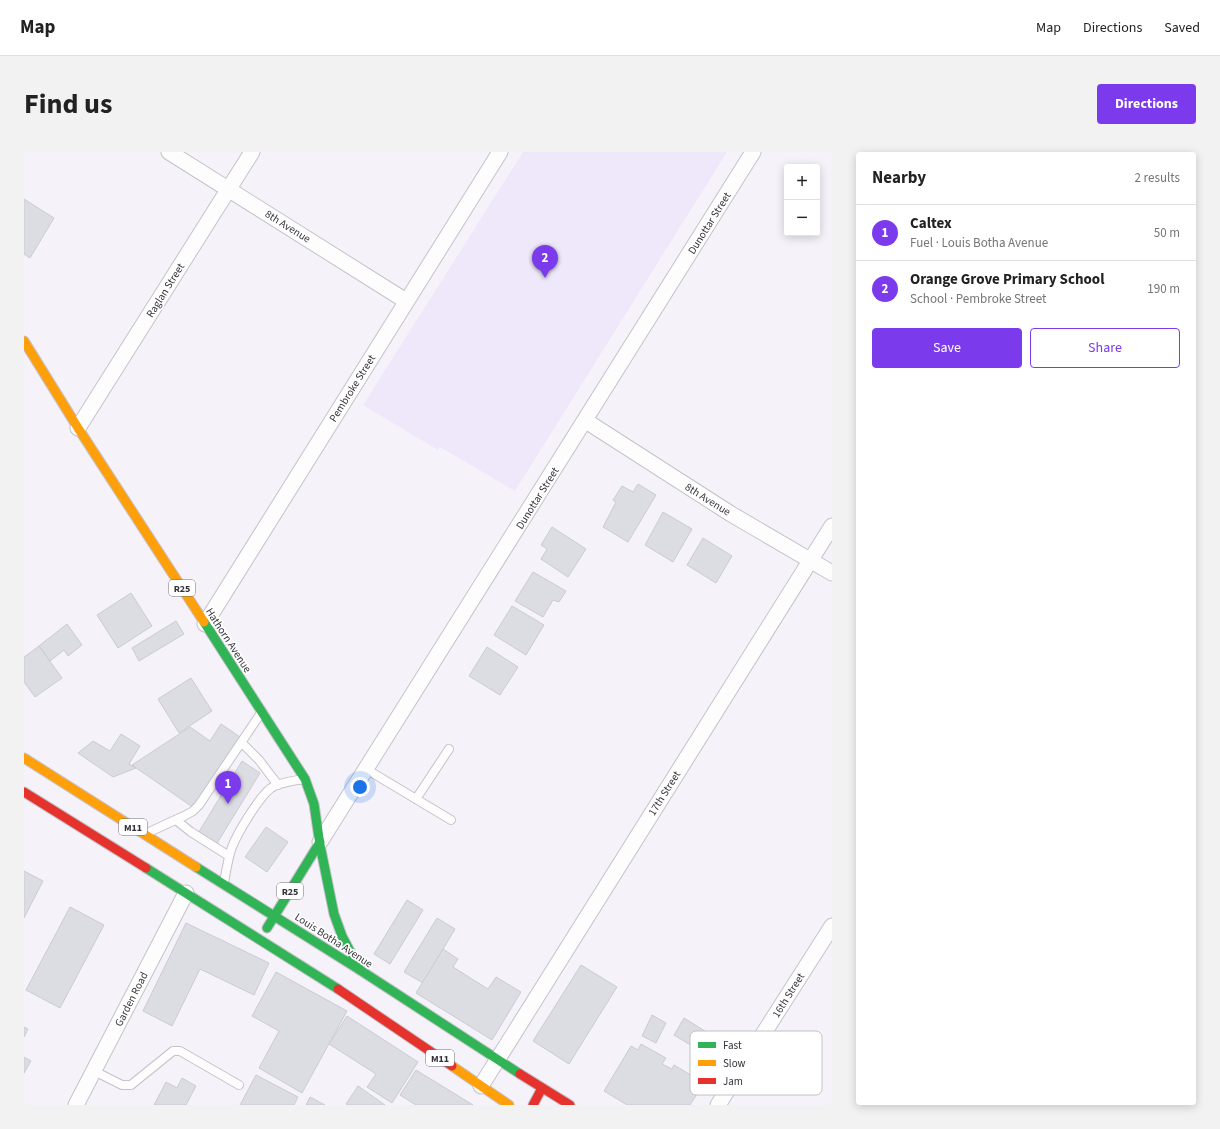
<!DOCTYPE html>
<html lang="en">
<head>
<meta charset="utf-8">
<style>
  body { margin:0; font-family:"Source Sans 3",sans-serif; background:#f2f2f2; color:#222 }
  .controls { position:absolute; right:12px; top:12px; display:grid; overflow:hidden; border-radius:4px; box-shadow:0 2px 10px #0003 }
  .controls button { width:36px; height:36px; display:grid; place-items:center; padding:0; border:0; border-bottom:1px solid #e0e0e0; background:#fff; color:#222; font:20px sans-serif }
  .you { position:absolute; left:336px; top:635px; width:14px; height:14px; margin:-10px; border:3px solid #fff; border-radius:50%; background:#1a73e8; box-shadow:0 0 0 6px #1a73e833 }
  .badge { display:grid; place-items:center; width:26px; height:26px; border-radius:50%; background:#7c3aed; color:#fff; font-size:13px; font-weight:700 }
  .pin { position:absolute; translate:-50% -33px; filter:drop-shadow(0 1px 2px #0008) }
  .pin::after { content:''; position:absolute; top:21px; width:14px; height:12px; background:inherit; clip-path:polygon(0 0,100% 0,50% 100%) }
  .list { margin:0; padding:0; list-style:none }
  h2 { display:flex; justify-content:space-between; align-items:center; height:52px; margin:0; padding:0 16px; font-size:17px }
  h2 small { font-size:13px; font-weight:400; color:#767676 }
  .list li { display:grid; grid-template-columns:26px 1fr auto; gap:12px; align-items:center; box-sizing:border-box; height:56px; padding:0 16px; border-top:1px solid #e0e0e0 }
  .list b { display:block; font-size:15px; white-space:nowrap }
  .list p { margin:0; font-size:13px; white-space:nowrap; color:#767676 }
  .list em { font-size:13px; font-style:normal; color:#767676 }
  .actions { display:flex; gap:8px; padding:12px 16px }
  .actions a { flex:1; padding:9px 0; border:1px solid #7c3aed; border-radius:4px; text-align:center; font-size:14px; color:#7c3aed }
  .actions .main { background:#7c3aed; color:#fff }
  .map { position:relative; flex:none; width:808px; height:953px; overflow:hidden; border-radius:4px }
  header { display:flex; align-items:center; gap:24px; box-sizing:border-box; height:56px; padding:0 20px; background:#fff; border-bottom:1px solid #e0e0e0 }
  header strong { font-size:19px }
  nav { display:flex; gap:22px; margin-inline-start:auto; font-size:14px }
  .intro { display:flex; align-items:center; justify-content:space-between; box-sizing:border-box; height:96px; padding:0 24px }
  h1 { margin:0; font-size:28px }
  .button { padding:10px 18px; border-radius:4px; background:#7c3aed; color:#fff; font-size:14px; font-weight:700 }
  main { display:flex; gap:24px; padding:0 24px }
  aside { flex:1; background:#fff; border-radius:4px; box-shadow:0 2px 10px #0003 }
  .map>svg:first-child { display:block }
</style>
</head>
<body>
<header>
<strong>Map</strong>
<nav><a>Map</a><a>Directions</a><a>Saved</a></nav>
</header>
<div class="intro"><h1>Find us</h1><a class="button">Directions</a></div>
<main>
<div class="map">
<svg width="808" height="953" viewBox="0 0 808 953">
  <rect width="100%" height="100%" fill="#f5f2fa"/>
  <polygon fill="#eee8fa" points="499,0 703,0 491,339 416,295 414,298 339,253"/>
  <g fill="#dcdce3" stroke="#cbcbd2">
    <polygon points="0,47 30,66 6,106 0,102"/>
    <polygon points="614,332 632,343 604,390 579,375 592,350 589,348 598,334 609,340"/>
    <polygon points="639,360 668,377 649,410 621,393"/>
    <polygon points="528,375 562,397 544,425 517,407 523,397 517,393"/>
    <polygon points="679,386 708,404 692,431 663,413"/>
    <polygon points="509,420 542,439 535,450 529,448 519,465 491,449"/>
    <polygon points="107,441 128,474 94,496 73,463"/>
    <polygon points="488,454 520,473 502,503 470,483"/>
    <polygon points="152,469 160,482 115,509 108,496"/>
    <polygon points="43,472 58,493 44,504 40,498 26,509 15,494"/>
    <polygon points="15,494 38,526 11,545 0,530 0,505"/>
    <polygon points="463,495 494,515 476,543 445,524"/>
    <polygon points="167,526 188,559 155,581 134,547"/>
    <polygon points="197,572 219,587 170,656 108,613 166,575 186,589"/>
    <polygon points="97,582 116,594 105,612 112,616 89,625 54,601 69,589 86,599"/>
    <polygon points="218,609 236,621 192,693 173,683"/>
    <polygon points="242,675 264,690 243,720 221,705"/>
    <polygon points="0,719 19,729 0,766"/>
    <polygon points="383,748 399,758 366,812 350,802"/>
    <polygon points="46,755 80,773 36,856 2,838"/>
    <polygon points="413,766 431,777 399,831 380,820"/>
    <polygon points="162,771 245,811 230,843 176,817 148,874 119,859"/>
    <polygon points="419,797 434,807 429,815 464,837 472,825 497,840 468,888 392,841"/>
    <polygon points="557,813 593,835 545,912 509,889"/>
    <polygon points="252,820 323,859 278,941 235,916 255,879 228,864"/>
    <polygon points="628,863 642,871 632,891 618,884"/>
    <polygon points="323,864 394,910 368,951 343,935 352,922 305,892"/>
    <polygon points="660,866 711,898 701,914 650,883"/>
    <polygon points="0,875 4,877 0,885"/>
    <polygon points="617,892 642,906 638,912 648,917 650,913 680,931 666,953 603,953 580,939 607,894 614,898"/>
    <polygon points="0,905 7,909 0,921"/>
    <polygon points="392,918 449,953 392,953 376,943"/>
    <polygon points="232,923 274,945 270,953 216,953"/>
    <polygon points="158,926 172,934 162,953 130,953 142,930 153,936"/>
    <polygon points="334,934 361,953 324,953 322,952"/>
    <polygon points="286,945 301,953 282,953"/>
  </g>
  <g fill="none" stroke-linecap="round" stroke-linejoin="round">
    <defs>
      <g id="lane">
        <polyline points="218,591 235,608 254,633"/>
        <polyline points="342,617 427,668"/>
        <polyline points="392,647 425,597"/>
        <polyline points="152,668 167,680 205,704"/>
        <polyline points="123,681 160,664 169,659 175,653 237,561"/>
        <path d="M 200,731 C 202,719 204,706 208,695 C 214,680 235,645 247,636 C 256,630 269,629 280,627"/>
        <polyline points="70,919 98,933 107,933 149,899 156,899 215,933"/>
      </g>
      <g id="street">
        <polyline points="145,0 382,149"/>
        <polyline points="562,269 707,362 808,421"/>
        <polyline points="54,276 228,0"/>
        <polyline points="181,472 476,0"/>
        <polyline points="296,690 729,0"/>
        <polyline points="457,934 808,374"/>
        <polyline points="52,953 162,741"/>
        <polyline points="694,953 808,774"/>
      </g>
      <g id="fast">
        <polyline points="180,470 281,627 290,652 296,693 310,762 318,784 336,818"/>
        <polyline points="172,715 336,818 496,922"/>
        <polyline points="122,716 314,837"/>
        <polyline points="243,776 296,690"/>
      </g>
      <g id="slow">
        <polyline points="0,189 54,276 180,470"/>
        <polyline points="0,606 172,715"/>
        <polyline points="428,914 485,953"/>
      </g>
      <g id="jam">
        <polyline points="0,640 122,716"/>
        <polyline points="314,837 428,914"/>
        <polyline points="496,922 546,953"/>
        <polyline points="509,953 518,936"/>
      </g>
    </defs>
    <use href="#lane" stroke="#c5c2c9" stroke-width="10"/>
    <use href="#street" stroke="#c5c2c9" stroke-width="17"/>
    <use href="#fast" stroke="#c5c2c9" stroke-width="11"/>
    <use href="#slow" stroke="#c5c2c9" stroke-width="11"/>
    <use href="#jam" stroke="#c5c2c9" stroke-width="11"/>
    <use href="#lane" stroke="#fefdfe" stroke-width="8"/>
    <use href="#street" stroke="#fefdfe" stroke-width="15"/>
    <use href="#fast" stroke="#30b455" stroke-width="9"/>
    <use href="#slow" stroke="#ff9f0a" stroke-width="9"/>
    <use href="#jam" stroke="#e5322d" stroke-width="9"/>
  </g>
  <g text-anchor="middle" stroke-width="3.5" stroke-linejoin="round" paint-order="stroke">
    <g fill="#fff" stroke="#727075" stroke-width="1">
      <rect x="145" y="428" width="26" height="16" rx="3"/>
      <rect x="95" y="667" width="28" height="16" rx="3"/>
      <rect x="253" y="731" width="26" height="16" rx="3"/>
      <rect x="402" y="898" width="28" height="16" rx="3"/>
    </g>
    <g font-size="10" font-weight="bold" fill="#35333a">
      <text x="158" y="440">R25</text>
      <text x="109" y="679">M11</text>
      <text x="266" y="743">R25</text>
      <text x="416" y="910">M11</text>
    </g>
    <g font-size="11" fill="#35333a" stroke="#fff">
      <text transform="translate(685 71) rotate(-58)" y="4">Dunottar Street</text>
      <text transform="translate(264 74) rotate(32)" y="4">8th Avenue</text>
      <text transform="translate(141 138) rotate(-58)" y="4">Raglan Street</text>
      <text transform="translate(328 236) rotate(-58)" y="4">Pembroke Street</text>
      <text transform="translate(513 346) rotate(-58)" y="4">Dunottar Street</text>
      <text transform="translate(684 347) rotate(32)" y="4">8th Avenue</text>
      <text transform="translate(205 488) rotate(57)" y="4">Hathorn Avenue</text>
      <text transform="translate(640 641) rotate(-58)" y="4">17th Street</text>
      <text transform="translate(310 788) rotate(33)" y="4">Louis Botha Avenue</text>
      <text transform="translate(764 843) rotate(-58)" y="4">16th Street</text>
      <text transform="translate(107 847) rotate(-63)" y="4">Garden Road</text>
    </g>
  </g>
  <rect x="666" y="879" width="132" height="64" rx="6" fill="#fff" stroke="#c2c2c4" stroke-width="1"/>
  <rect x="674" y="890" width="18" height="6" fill="#30b455"/>
  <rect x="674" y="908" width="18" height="6" fill="#ff9f0a"/>
  <rect x="674" y="926" width="18" height="6" fill="#e5322d"/>
  <g font-size="11" fill="#35333a">
    <text x="699" y="897">Fast</text>
    <text x="699" y="915">Slow</text>
    <text x="699" y="933">Jam</text>
  </g>
</svg>
<div class="controls">
<button>+</button>
<button>−</button>
</div>
<div class="you"></div>
<div class="pin badge" style="left:204px;top:652px">1</div>
<div class="pin badge" style="left:521px;top:126px">2</div>
</div>
<aside>
<h2>Nearby<small>2 results</small></h2>
<ul class="list">
<li><span class="badge">1</span><div><b>Caltex</b><p>Fuel · Louis Botha Avenue</p></div><em>50 m</em></li>
<li><span class="badge">2</span><div><b>Orange Grove Primary School</b><p>School · Pembroke Street</p></div><em>190 m</em></li>
</ul>
<div class="actions"><a class="main">Save</a><a>Share</a></div>
</aside>
</main>
</body>
</html>
